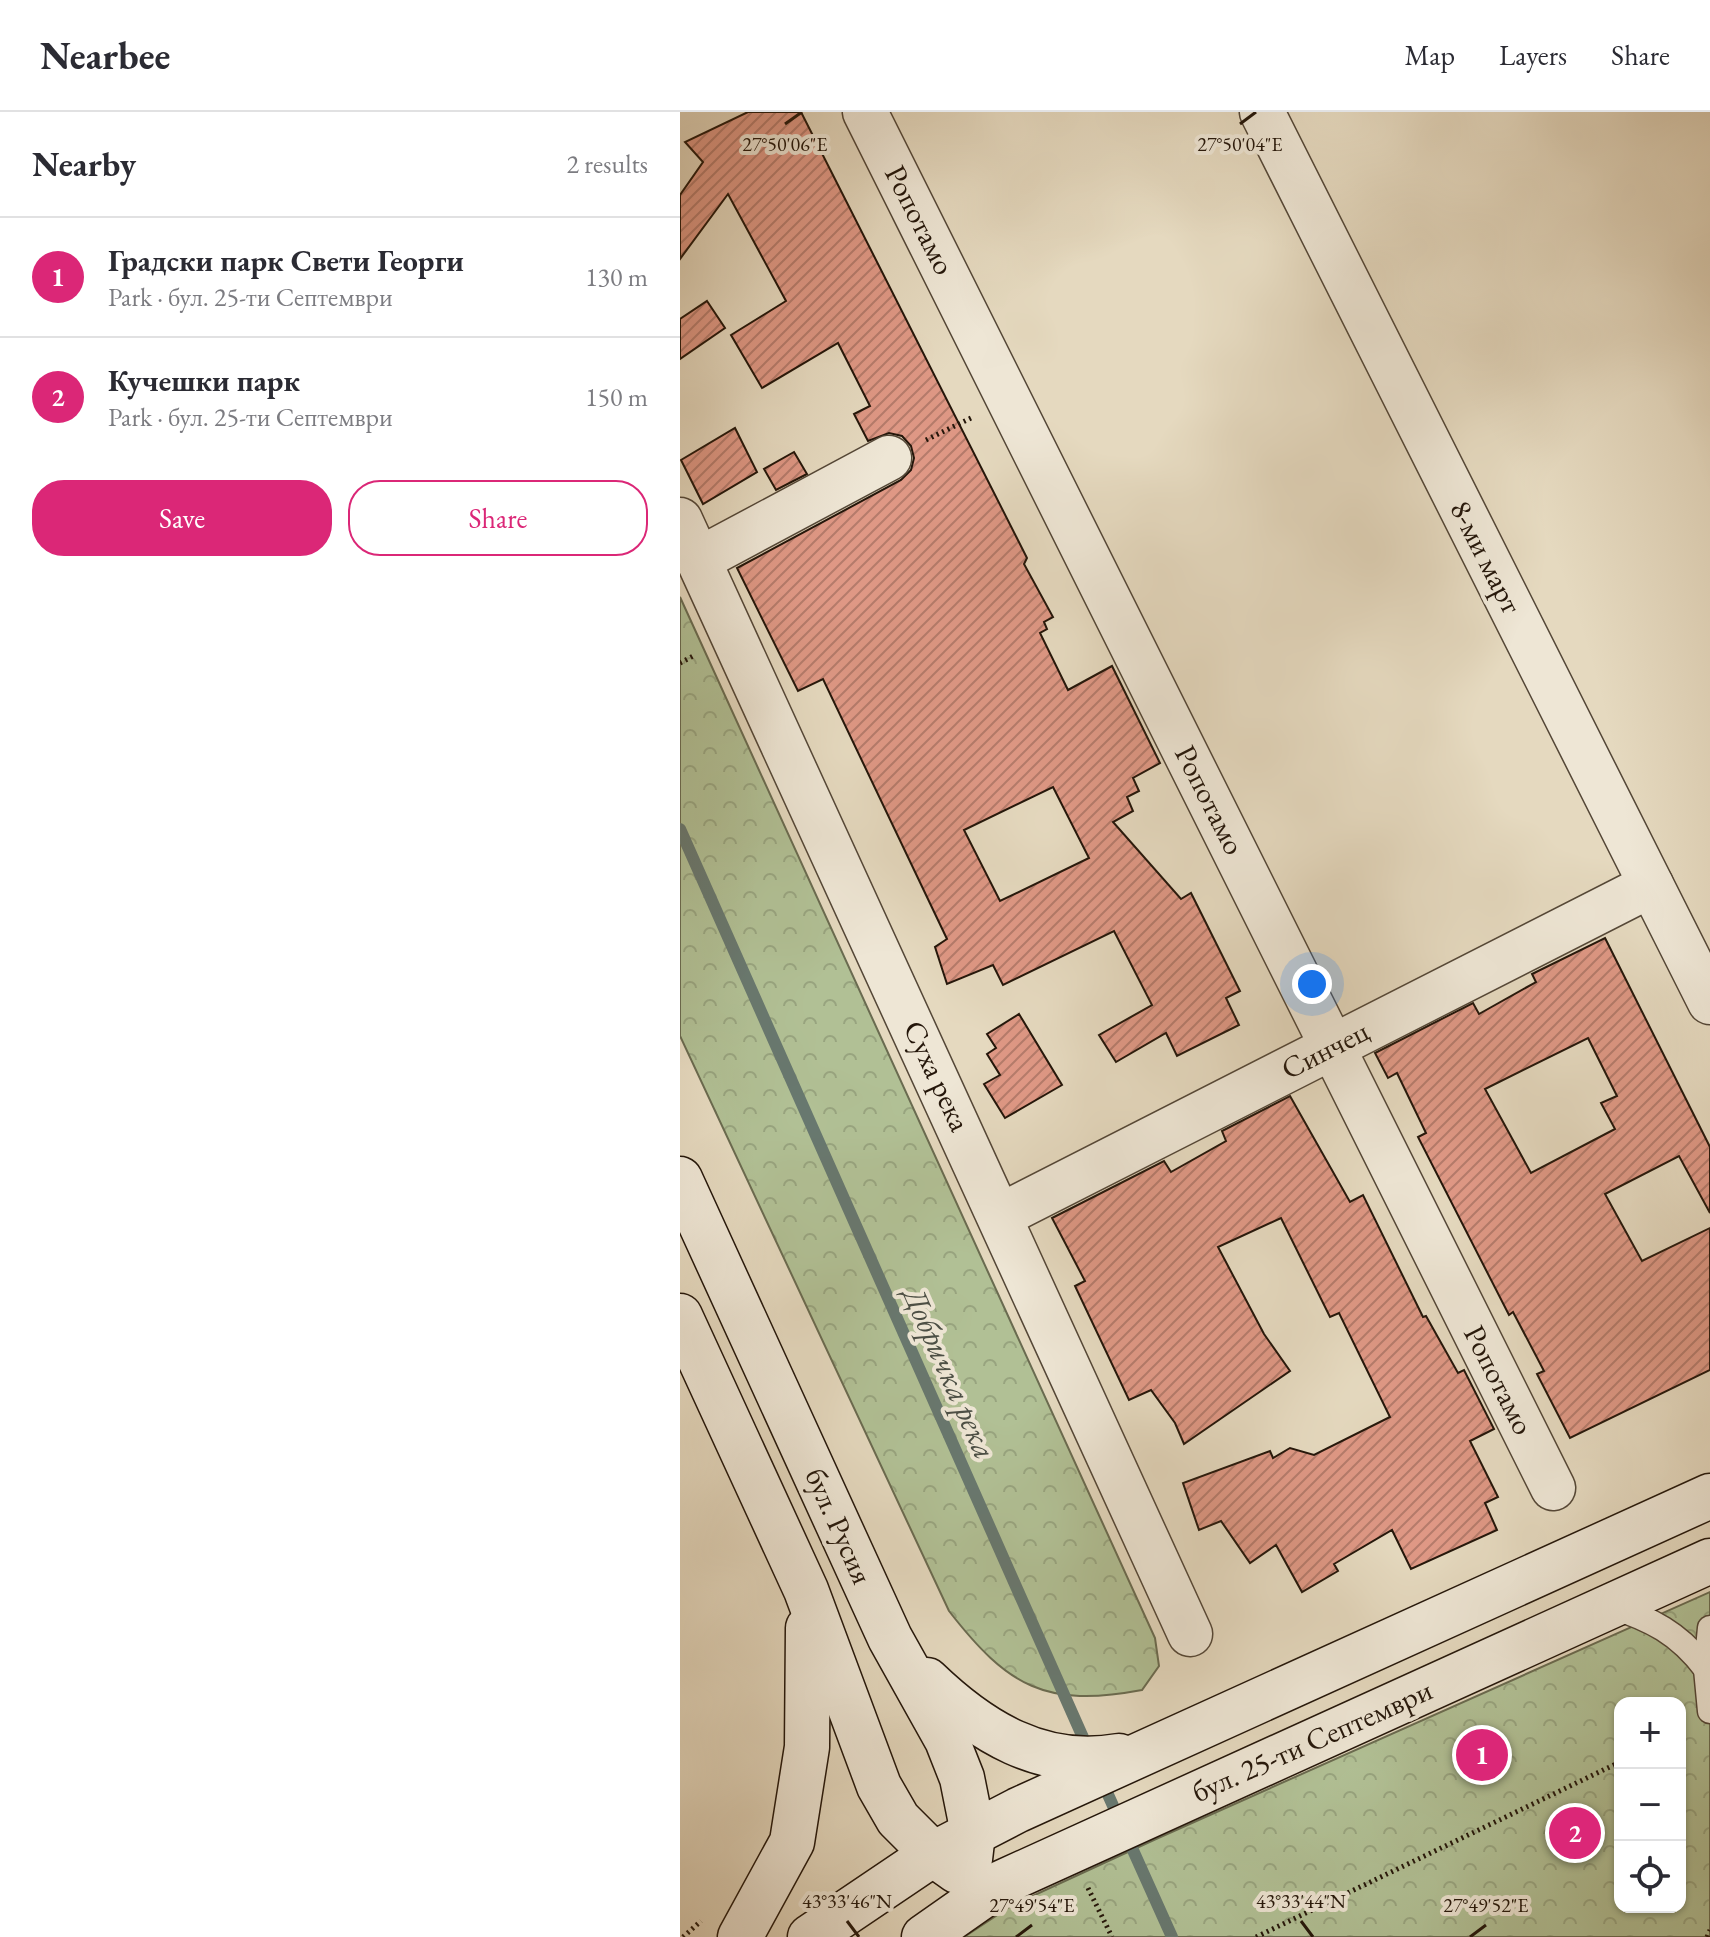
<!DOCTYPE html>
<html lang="en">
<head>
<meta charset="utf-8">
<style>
  body { margin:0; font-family:"EB Garamond",serif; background:#f2f2f3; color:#2b2b33 }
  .controls { position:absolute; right:24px; bottom:24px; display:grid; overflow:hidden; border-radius:16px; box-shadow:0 2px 6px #0004 }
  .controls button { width:72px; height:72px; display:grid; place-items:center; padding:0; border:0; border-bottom:2px solid #e1e1e2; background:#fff; color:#2b2b33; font:40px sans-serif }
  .you { position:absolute; left:632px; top:872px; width:28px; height:28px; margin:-20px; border:6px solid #fff; border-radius:50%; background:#1a73e8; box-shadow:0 0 0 12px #1a73e833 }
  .badge { display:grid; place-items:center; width:52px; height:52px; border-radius:50%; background:#db2777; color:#fff; font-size:26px; font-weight:700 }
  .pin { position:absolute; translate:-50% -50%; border:4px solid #fff; box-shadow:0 2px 8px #0006 }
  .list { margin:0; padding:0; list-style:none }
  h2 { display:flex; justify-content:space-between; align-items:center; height:104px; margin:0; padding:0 32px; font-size:34px }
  h2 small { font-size:26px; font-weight:400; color:#7c7c81 }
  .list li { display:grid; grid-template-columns:52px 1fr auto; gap:24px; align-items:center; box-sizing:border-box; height:120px; padding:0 32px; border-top:2px solid #e1e1e2 }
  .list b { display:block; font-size:30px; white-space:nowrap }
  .list p { margin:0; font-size:26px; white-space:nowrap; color:#7c7c81 }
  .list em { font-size:26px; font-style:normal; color:#7c7c81 }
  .actions { display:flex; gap:16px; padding:24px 32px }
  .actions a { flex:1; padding:18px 0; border:2px solid #db2777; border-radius:32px; text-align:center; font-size:28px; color:#db2777 }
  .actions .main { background:#db2777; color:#fff }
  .icon { flex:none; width:44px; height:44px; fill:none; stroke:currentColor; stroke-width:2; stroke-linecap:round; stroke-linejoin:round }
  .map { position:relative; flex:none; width:1030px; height:1825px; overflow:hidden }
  header { display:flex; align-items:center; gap:48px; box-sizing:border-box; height:112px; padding:0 40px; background:#fff; border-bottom:2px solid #e1e1e2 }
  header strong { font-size:38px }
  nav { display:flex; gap:44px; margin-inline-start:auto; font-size:28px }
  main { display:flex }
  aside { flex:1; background:#fff }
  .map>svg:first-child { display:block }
</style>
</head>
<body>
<header>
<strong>Nearbee</strong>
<nav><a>Map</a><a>Layers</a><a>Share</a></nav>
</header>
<main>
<aside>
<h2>Nearby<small>2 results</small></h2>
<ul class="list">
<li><span class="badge">1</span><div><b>Градски парк Свети Георги</b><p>Park · бул. 25-ти Септември</p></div><em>130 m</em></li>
<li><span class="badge">2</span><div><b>Кучешки парк</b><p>Park · бул. 25-ти Септември</p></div><em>150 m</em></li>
</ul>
<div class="actions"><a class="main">Save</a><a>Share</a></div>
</aside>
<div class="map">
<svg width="1030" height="1825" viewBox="0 0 1030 1825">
  <defs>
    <pattern id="forest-crowns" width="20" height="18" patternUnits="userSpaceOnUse" patternTransform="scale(2)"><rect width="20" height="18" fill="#b1c095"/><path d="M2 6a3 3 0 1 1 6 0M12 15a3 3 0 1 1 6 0" fill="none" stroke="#98a47f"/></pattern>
    <pattern id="building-hatch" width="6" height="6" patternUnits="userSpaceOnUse" patternTransform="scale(2)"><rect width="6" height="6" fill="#df9885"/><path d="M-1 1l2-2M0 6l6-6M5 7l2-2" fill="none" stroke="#b57b6b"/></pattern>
  </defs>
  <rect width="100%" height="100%" fill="#e5d9bf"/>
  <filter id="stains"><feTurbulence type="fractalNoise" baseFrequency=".0025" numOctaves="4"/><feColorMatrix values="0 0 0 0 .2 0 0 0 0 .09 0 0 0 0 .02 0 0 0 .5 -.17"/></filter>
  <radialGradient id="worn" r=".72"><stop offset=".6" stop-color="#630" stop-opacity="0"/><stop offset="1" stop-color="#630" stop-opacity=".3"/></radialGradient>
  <g fill="url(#forest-crowns)" stroke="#6a6b50" stroke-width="2" fill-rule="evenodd">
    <path d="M 0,485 L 475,1526 L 479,1554 L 462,1578 C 366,1596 328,1575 269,1499 L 0,924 Z"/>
    <path d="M 1030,1480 L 1030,1825 L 284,1825 L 331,1794 L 476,1727 ZM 940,1591 L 1000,1591 L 1000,1795 L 940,1795 Z"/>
  </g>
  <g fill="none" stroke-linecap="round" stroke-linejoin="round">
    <g stroke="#68786f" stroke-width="12">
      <polyline points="0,717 409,1639"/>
      <polyline points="421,1667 492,1825"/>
    </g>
  </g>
  <g fill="url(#building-hatch)" stroke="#24160a" stroke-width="2" fill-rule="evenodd">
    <path d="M 68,0 L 121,0 L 347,446 L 344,452 L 373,505 L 364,510 L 367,517 L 360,521 L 388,578 L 432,554 L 480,651 L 453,666 L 459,679 L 447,685 L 453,699 L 433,710 L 501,787 L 511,781 L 560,879 L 546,886 L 559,913 L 497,944 L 486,921 L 436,950 L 419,923 L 472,893 L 434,819 L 323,873 L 313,853 L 267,872 L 255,835 L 267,827 L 143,567 L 118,579 L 57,456 L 221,368 L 231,358 L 234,346 L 231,334 L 222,324 L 209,321 L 188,329 L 174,302 L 190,294 L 158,231 L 82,276 L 51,223 L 106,189 L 48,82 L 0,147 L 0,83 L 23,50 L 5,30 ZM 373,675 L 409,746 L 320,789 L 284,718 Z"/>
    <polygon points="27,189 45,216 0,247 0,207"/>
    <polygon points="55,316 77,360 23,392 1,348"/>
    <polygon points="114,340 127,362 96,378 84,357"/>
    <path d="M 925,826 L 1030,1035 L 1030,1101 L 999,1044 L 925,1082 L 962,1149 L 1030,1116 L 1030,1258 L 890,1326 L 857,1262 L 864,1259 L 833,1200 L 829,1203 L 738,1025 L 746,1021 L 717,961 L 708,966 L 695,941 L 793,891 L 799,902 L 856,870 L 852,862 ZM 908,926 L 937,984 L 921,991 L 935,1017 L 851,1061 L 805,977 Z"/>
    <polygon points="339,902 382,973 325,1006 304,972 320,963 307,942 316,936 307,922"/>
    <polygon points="610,984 670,1090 683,1083 743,1205 746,1204 778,1261 784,1258 814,1317 790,1329 818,1385 805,1391 817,1418 731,1457 712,1418 654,1452 658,1459 622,1480 596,1433 570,1451 541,1409 519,1418 503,1371 590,1339 593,1346 610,1336 634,1343 710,1305 659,1201 650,1205 601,1106 538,1135 584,1222 610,1259 504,1332 495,1311 471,1278 449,1288 395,1174 405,1169 372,1106 484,1049 491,1060 546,1029 542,1019"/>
  </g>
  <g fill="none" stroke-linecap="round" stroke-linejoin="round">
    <defs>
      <g id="lane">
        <path d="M 930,1494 C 971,1507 999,1521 1026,1557"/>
        <polyline points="1030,1516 1026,1557 1030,1599"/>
      </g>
      <g id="street">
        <polyline points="185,0 873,1376"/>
        <polyline points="582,0 1030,890"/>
        <polyline points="0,408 510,1522"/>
        <polyline points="20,447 209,346"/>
        <polyline points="320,1104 971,773"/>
      </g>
      <g id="secondary">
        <polyline points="0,1067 210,1526 267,1628 282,1666 293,1721 290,1747"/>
        <polyline points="0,1204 126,1478 199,1674 218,1707 253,1742 277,1759"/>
        <path d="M 247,1568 C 300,1619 362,1658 439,1644"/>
        <polyline points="60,1825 112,1730 127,1635 128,1516"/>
        <polyline points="130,1825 253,1742 338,1698 1030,1384"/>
        <polyline points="244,1825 321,1771 1030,1449"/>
      </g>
    </defs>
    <use href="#lane" stroke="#544737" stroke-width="27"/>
    <use href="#street" stroke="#544737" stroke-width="47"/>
    <use href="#secondary" stroke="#24160a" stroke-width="47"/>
    <g stroke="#24160a" stroke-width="5" stroke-dasharray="2 4" stroke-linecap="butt">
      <polyline points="246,328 291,306"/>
      <polyline points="0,551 15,543"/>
      <polyline points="408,1776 432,1825"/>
      <polyline points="3,1825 21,1809"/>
      <polyline points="576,1825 940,1650"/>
      <polyline points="1027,1825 1030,1818"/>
    </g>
    <use href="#lane" stroke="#eee6d5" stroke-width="24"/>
    <use href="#street" stroke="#eee6d5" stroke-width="44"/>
    <use href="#secondary" stroke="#eee6d5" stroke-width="44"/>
  </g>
  <path fill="none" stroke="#24160a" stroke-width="3" d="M 105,12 L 122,0M 560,12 L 576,0M 167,1809 L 179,1825M 621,1809 L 633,1825M 336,1825 L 352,1813M 790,1825 L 806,1813"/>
  <g text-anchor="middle" stroke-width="8" stroke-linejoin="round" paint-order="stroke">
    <g font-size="30" fill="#24160a" stroke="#eee6d5">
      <text transform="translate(240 108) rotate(63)" y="10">Ропотамо</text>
      <text transform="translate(806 445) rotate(63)" y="10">8-ми март</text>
      <text transform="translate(530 688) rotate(63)" y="10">Ропотамо</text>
      <text transform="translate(645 938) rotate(-27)" y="10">Синчец</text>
      <text transform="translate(257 964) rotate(65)" y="10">Суха река</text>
      <text transform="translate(819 1268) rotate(63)" y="10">Ропотамо</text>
      <text transform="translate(159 1414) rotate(66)" y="10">бул. Русия</text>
      <text transform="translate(632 1629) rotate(-24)" y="10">бул. 25-ти Септември</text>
    </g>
    <g font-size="32" font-style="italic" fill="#4c4f45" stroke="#eee6d5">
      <text transform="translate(270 1261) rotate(66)" y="11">Добричка река</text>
    </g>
  </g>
  <g font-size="20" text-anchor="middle" fill="#24160a" stroke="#eee6d5" stroke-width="8" stroke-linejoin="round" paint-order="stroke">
    <text x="105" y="39">27°50'06"E</text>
    <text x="560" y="39">27°50'04"E</text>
    <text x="167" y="1796">43°33'46"N</text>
    <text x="621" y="1796">43°33'44"N</text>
    <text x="352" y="1800">27°49'54"E</text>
    <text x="806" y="1800">27°49'52"E</text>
  </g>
  <rect width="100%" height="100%" filter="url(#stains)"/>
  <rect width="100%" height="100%" fill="url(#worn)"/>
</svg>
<div class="controls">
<button>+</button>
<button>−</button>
<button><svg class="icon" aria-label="locate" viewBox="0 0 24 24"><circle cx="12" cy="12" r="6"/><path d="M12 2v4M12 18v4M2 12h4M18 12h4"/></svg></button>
</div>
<div class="you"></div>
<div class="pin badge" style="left:802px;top:1643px">1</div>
<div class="pin badge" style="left:895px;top:1721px">2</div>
</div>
</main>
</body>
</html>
